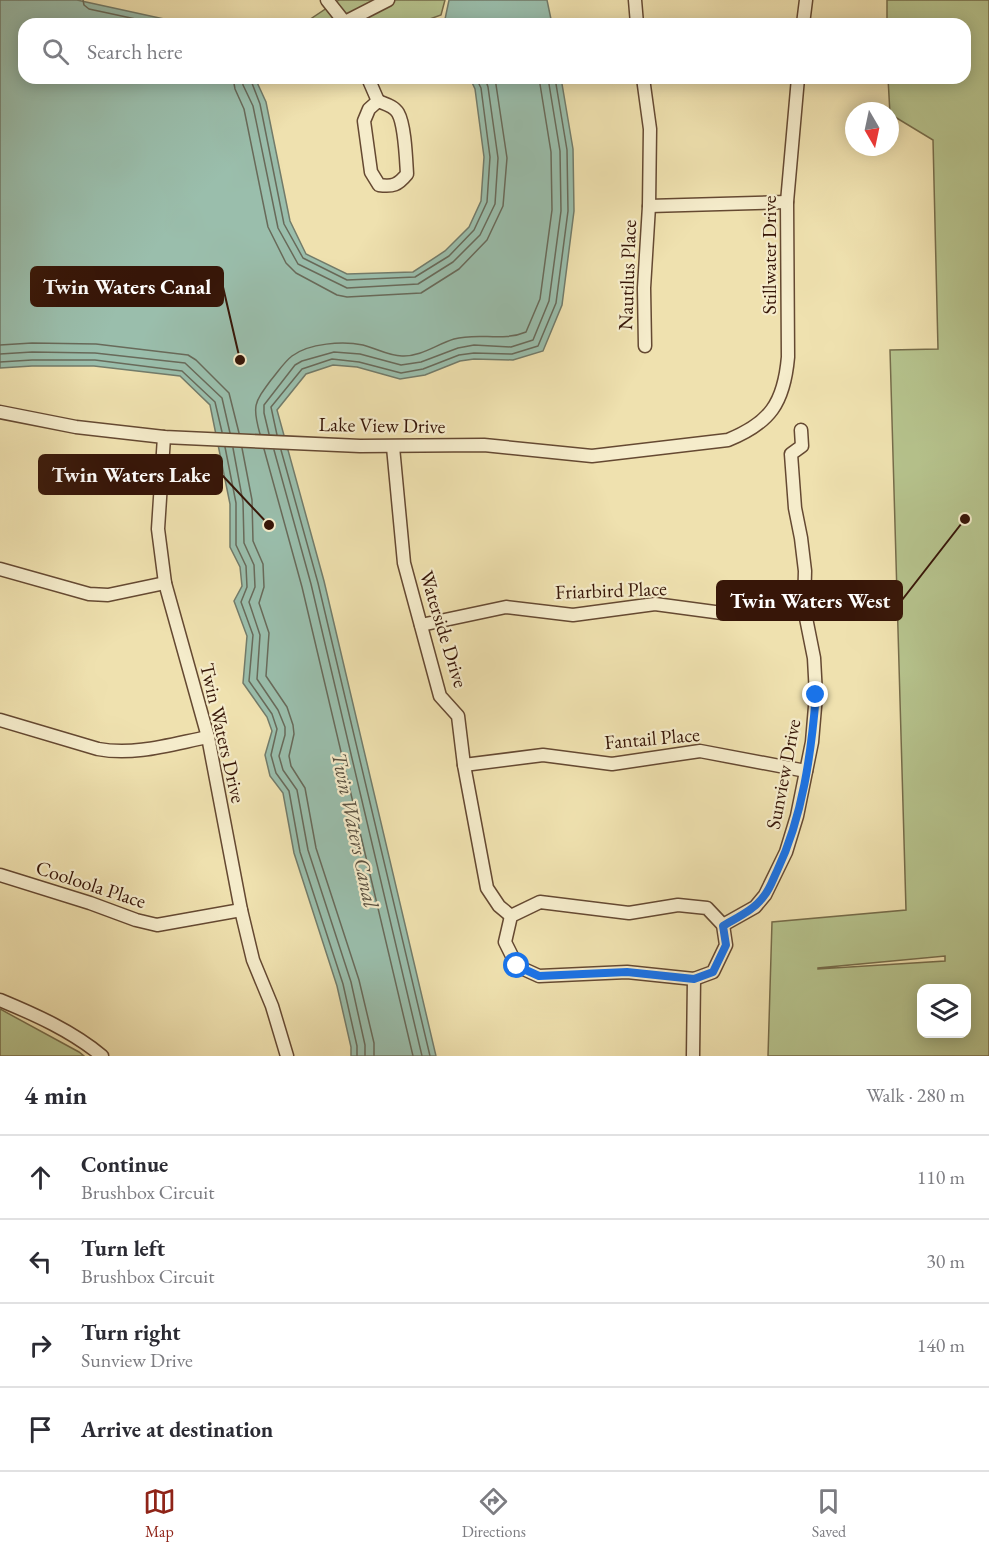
<!DOCTYPE html>
<html lang="en">
<head>
<meta charset="utf-8">
<style>
  body { margin:0; font-family:"EB Garamond",serif; background:#f7f7f7; color:#2b2b33 }
  .controls { position:absolute; right:18px; bottom:18px; display:grid; overflow:hidden; border-radius:12px; box-shadow:0 3px 15px #0003 }
  .controls button { width:54px; height:54px; display:grid; place-items:center; padding:0; border:0; border-bottom:2px solid #e1e1e2; background:#fff; color:#2b2b33; font:30px sans-serif }
  .compass { position:absolute; left:845px; top:102px; width:54px; height:54px; border-radius:50%; background:#fff; box-shadow:0 3px 15px #0003; rotate:171deg }
  .stop { position:absolute; width:18px; height:18px; margin:-14px; border:4px solid #1a73e8; border-radius:50%; background:#fff }
  .stop.end { background:#1a73e8; border-color:#fff; box-shadow:0 2px 6px #0008 }
  .list { margin:0; padding:0; list-style:none }
  h2 { display:flex; justify-content:space-between; align-items:center; height:78px; margin:0; padding:0 24px; font-size:26px }
  h2 small { font-size:20px; font-weight:400; color:#7c7c81 }
  .list li { display:grid; grid-template-columns:39px 1fr auto; gap:18px; align-items:center; box-sizing:border-box; height:84px; padding:0 24px; border-top:2px solid #e1e1e2 }
  .list b { display:block; font-size:22px; white-space:nowrap }
  .list p { margin:0; font-size:20px; white-space:nowrap; color:#7c7c81 }
  .list em { font-size:20px; font-style:normal; color:#7c7c81 }
  .icon { flex:none; width:33px; height:33px; fill:none; stroke:currentColor; stroke-width:2; stroke-linecap:round; stroke-linejoin:round }
  .map { position:relative; flex:none; width:989px; height:1056px; overflow:hidden }
  .search { position:absolute; background:#fff; box-shadow:0 3px 15px #0003; left:18px; right:18px; top:18px; height:66px; display:flex; align-items:center; gap:15px; box-sizing:border-box; padding:0 21px; border-radius:18px; color:#7c7c81; font-size:22px }
  .sheet { height:414px; background:#fff }
  nav { display:flex; justify-content:space-around; align-items:center; box-sizing:border-box; height:84px; border-top:2px solid #e1e1e2; background:#fff; font-size:16px; color:#7c7c81 }
  nav a { display:grid; justify-items:center; gap:3px }
  nav .on { color:#8f2418 }
  .map>svg:first-child { display:block }
</style>
</head>
<body>
<div class="map">
<svg width="989" height="1056" viewBox="0 0 989 1056">
  <rect width="100%" height="100%" fill="#efe1af"/>
  <filter id="stains"><feTurbulence type="fractalNoise" baseFrequency=".00333" numOctaves="4"/><feColorMatrix values="0 0 0 0 .2 0 0 0 0 .09 0 0 0 0 .02 0 0 0 .5 -.17"/></filter>
  <radialGradient id="worn" r=".72"><stop offset=".6" stop-color="#630" stop-opacity="0"/><stop offset="1" stop-color="#630" stop-opacity=".3"/></radialGradient>
  <g fill="#b6c38d" stroke="#766c4a" stroke-width="1.5" fill-rule="evenodd">
    <polygon points="339,0 445,0 441,15 416,24 303,24"/>
    <path d="M 887,0 L 989,0 L 989,1056 L 768,1056 L 772,922 L 906,910 L 890,350 L 938,349 L 933,140 L 890,114 L 888,78 L 965,78 L 965,24 L 887,24 ZM 945,956 L 945,961 L 818,969 L 818,968 ZM 966,988 L 966,1034 L 922,1034 L 922,988 Z"/>
    <polygon points="0,1009 79,1052 84,1056 0,1056"/>
  </g>
  <g fill="#9abeac" stroke="#727b6a" stroke-width="1.5">
    <polygon points="0,0 77,0 187,24 24,24 24,78 255,78 266,102 290,221 306,254 347,274 413,272 445,251 469,227 481,201 484,157 475,89 470,78 561,78 573,149 574,211 562,305 543,351 513,360 474,359 460,361 425,375 400,379 357,367 333,365 306,374 277,410 324,581 436,1056 351,1056 351,1047 337,986 294,853 283,793 270,776 265,755 272,731 267,717 243,683 247,636 234,601 242,586 240,567 230,547 230,504 210,405 180,376 94,366 32,366 0,368"/>
    <polygon points="449,0 547,0 552,24 444,24"/>
  </g>
  <g fill="none" stroke-linecap="round" stroke-linejoin="round">
    <g stroke="#686a5a" stroke-width="1.5">
      <polyline points="83,0 84,5 89,9 159,24"/>
      <polyline points="233,78 235,89 244,109 268,227 286,263 296,273 337,295 347,297 421,293 459,269 487,240 503,206 507,158 495,78"/>
      <polyline points="242,78 243,85 253,106 278,228 298,264 347,288 418,284 453,262 480,235 495,204 498,158 488,87 485,78"/>
      <polyline points="250,78 260,104 284,224 303,258 347,280 415,277 449,256 474,230 487,202 490,157 481,88 476,78"/>
      <polyline points="0,345 32,343 96,344 188,355 196,360 229,393 239,433"/>
      <polyline points="0,354 32,352 95,353 185,363 222,398 230,433"/>
      <polyline points="0,362 32,360 95,360 182,371 215,402 222,432"/>
      <path d="M 260,434 C 252,406 254,403 271,380 C 278,372 284,362 292,356 C 309,343 343,341 363,345 C 375,348 389,356 402,356 C 421,357 437,344 454,339 C 478,332 503,342 526,332 L 540,299 L 552,210 L 551,152 L 539,78"/>
      <polyline points="269,434 264,413 264,405 295,365 302,361 334,352 360,354 401,365 421,362 458,348 474,345 511,347 533,340 549,301 561,211 560,151 548,78"/>
      <polyline points="277,435 271,407 302,369 332,359 359,362 401,373 423,369 459,355 474,353 512,354 538,346 556,303 568,211 567,150 555,78"/>
      <polyline points="225,447 236,503 236,545 246,566 247,587 241,602 253,635 249,681 272,714 277,729 271,755 276,773 289,791 300,852 343,984 357,1046 357,1056"/>
      <polyline points="233,448 243,502 244,543 254,565 255,587 249,602 260,635 257,679 278,710 285,727 285,735 279,756 283,770 297,790 308,850 351,982 365,1045 365,1056"/>
      <polyline points="242,448 252,500 253,541 263,564 264,587 259,603 269,633 266,676 287,707 293,725 294,734 289,756 291,766 305,788 316,848 359,980 374,1043 374,1056"/>
      <polyline points="264,449 302,587 413,1056"/>
      <polyline points="274,450 311,584 422,1056"/>
      <polyline points="281,450 318,583 430,1056"/>
    </g>
    <defs>
      <g id="minor">
        <polyline points="327,0 346,24"/>
        <polyline points="635,0 637,24"/>
        <polyline points="345,22 388,0"/>
        <polyline points="803,24 806,0"/>
        <polyline points="368,78 378,101"/>
        <polyline points="643,78 650,129 649,206 644,288 645,346"/>
        <path d="M 378,101 C 385,104 394,106 398,113 C 405,125 406,159 407,174 C 398,185 393,187 379,185 L 371,172 L 364,121 L 369,109 Z"/>
        <polyline points="649,206 787,202"/>
        <path d="M 0,412 L 76,427 L 164,437 L 360,446 L 484,445 L 592,456 L 728,440 C 770,423 784,403 788,357 L 787,202 L 798,78"/>
        <polyline points="164,437 158,529 165,583 208,737 241,910 253,960 272,1006 287,1056"/>
        <polyline points="393,447 404,563 440,696 458,716 464,765 487,888 499,906 511,916"/>
        <polyline points="0,569 89,594 108,595 165,583"/>
        <polyline points="421,625 506,607 573,615 655,604 722,613 804,608"/>
        <path d="M 0,720 L 98,749 C 135,756 172,744 208,737"/>
        <polyline points="464,765 543,755 612,764 700,751 806,771"/>
        <polyline points="0,875 90,903 136,920 157,925 241,910"/>
        <polygon points="540,902 629,913 678,905 707,908 723,925 726,945 713,972 694,979 627,972 539,976 517,966 505,942 511,916"/>
        <polyline points="723,925 755,907 765,895 786,852 797,816 812,742 816,695 814,658 804,608 805,571 801,538 795,508 791,454 802,446 801,430"/>
        <path d="M 0,1000 C 36,1015 72,1031 102,1056"/>
        <polyline points="693,1056 694,979"/>
      </g>
    </defs>
    <use href="#minor" stroke="#654932" stroke-width="15"/>
    <use href="#minor" stroke="#f5eccb" stroke-width="12"/>
  </g>
  <g fill="none" stroke-linecap="round" stroke-linejoin="round">
    <path stroke="#1a73e8" stroke-width="8" d="M 517,966 L 539,976 L 627,972 L 694,979 L 713,972 L 726,945 L 723,926 C 738,917 754,910 764,896 C 770,889 773,879 777,871 C 803,816 811,754 816,695"/>
  </g>
  <g text-anchor="middle" stroke-width="4.5" stroke-linejoin="round" paint-order="stroke">
    <g font-size="20" fill="#371608" stroke="#f5eccb">
      <text transform="translate(769 255) rotate(-90)" y="7">Stillwater Drive</text>
      <text transform="translate(627 275) rotate(-88)" y="7">Nautilus Place</text>
      <text transform="translate(382 425) rotate(1)" y="7">Lake View Drive</text>
      <text transform="translate(611 590) rotate(-2)" y="7">Friarbird Place</text>
      <text transform="translate(444 629) rotate(73)" y="7">Waterside Drive</text>
      <text transform="translate(223 733) rotate(77)" y="7">Twin Waters Drive</text>
      <text transform="translate(652 738) rotate(-5)" y="7">Fantail Place</text>
      <text transform="translate(783 774) rotate(-79)" y="7">Sunview Drive</text>
      <text transform="translate(91 884) rotate(18)" y="7">Cooloola Place</text>
    </g>
    <g font-size="21" font-style="italic" fill="#5a5141" stroke="#f5eccb">
      <text transform="translate(355 830) rotate(78)" y="7">Twin Waters Canal</text>
    </g>
  </g>
  <path fill="none" stroke="#371608" stroke-width="2" d="M240 360L223 287M269 525L222 475M965 519L902 600"/>
  <g fill="#371608" stroke="#f5eccb" stroke-width="2">
    <circle cx="240" cy="360" r="6"/>
    <circle cx="269" cy="525" r="6"/>
    <circle cx="965" cy="519" r="6"/>
  </g>
  <g fill="#371608" stroke="#371608" stroke-width="2">
    <rect x="31" y="267" width="192" height="39" rx="6"/>
    <rect x="39" y="455" width="183" height="39" rx="6"/>
    <rect x="717" y="581" width="185" height="39" rx="6"/>
  </g>
  <g font-size="21" text-anchor="middle" font-weight="bold" fill="#fff">
    <text x="127" y="294">Twin Waters Canal</text>
    <text x="131" y="482">Twin Waters Lake</text>
    <text x="810" y="608">Twin Waters West</text>
  </g>
  <rect width="100%" height="100%" filter="url(#stains)"/>
  <rect width="100%" height="100%" fill="url(#worn)"/>
</svg>
<div class="controls">
<button><svg class="icon" aria-label="layers" viewBox="0 0 24 24"><path d="M12 4l9 5-9 5-9-5zM3 14l9 5 9-5"/></svg></button>
</div>
<svg class="compass" viewBox="-18 -18 36 36"><path d="M0-13l5 13h-10z" fill="#e53935"/><path d="M0 13l5-13h-10z" fill="#7c7c81"/></svg>
<div class="stop" style="left:517px;top:966px"></div>
<div class="stop end" style="left:816px;top:695px"></div>
<div class="search"><svg class="icon" aria-label="search" viewBox="0 0 24 24"><circle cx="10" cy="10" r="6"/><path d="M15 15l6 6"/></svg>Search here</div>
</div>
<section class="sheet">
<h2>4 min<small>Walk · 280 m</small></h2>
<ul class="list">
<li><svg class="icon" aria-label="ahead" viewBox="0 0 24 24"><path d="M12 20V5M6 11l6-6 6 6"/></svg><div><b>Continue</b><p>Brushbox Circuit</p></div><em>110 m</em></li>
<li><svg class="icon" aria-label="left" viewBox="0 0 24 24"><path d="M17 20v-9H6M10 6l-5 5 5 5"/></svg><div><b>Turn left</b><p>Brushbox Circuit</p></div><em>30 m</em></li>
<li><svg class="icon" aria-label="right" viewBox="0 0 24 24"><path d="M7 20v-9h11M14 6l5 5-5 5"/></svg><div><b>Turn right</b><p>Sunview Drive</p></div><em>140 m</em></li>
<li><svg class="icon" aria-label="arrive" viewBox="0 0 24 24"><path d="M6 21V4h12l-3 4 3 4H6"/></svg><div><b>Arrive at destination</b></div></li>
</ul>
</section>
<nav>
<a class="on"><svg class="icon" aria-label="map" viewBox="0 0 24 24"><path d="M3 6l6-2 6 2 6-2v14l-6 2-6-2-6 2zM9 4v14M15 6v14"/></svg>Map</a>
<a><svg class="icon" aria-label="directions" viewBox="0 0 24 24"><path d="M12 3l9 9-9 9-9-9zM9 14v-3h6M13 9l2 2-2 2"/></svg>Directions</a>
<a><svg class="icon" aria-label="saved" viewBox="0 0 24 24"><path d="M7 4h10v16l-5-4-5 4z"/></svg>Saved</a>
</nav>
</body>
</html>
